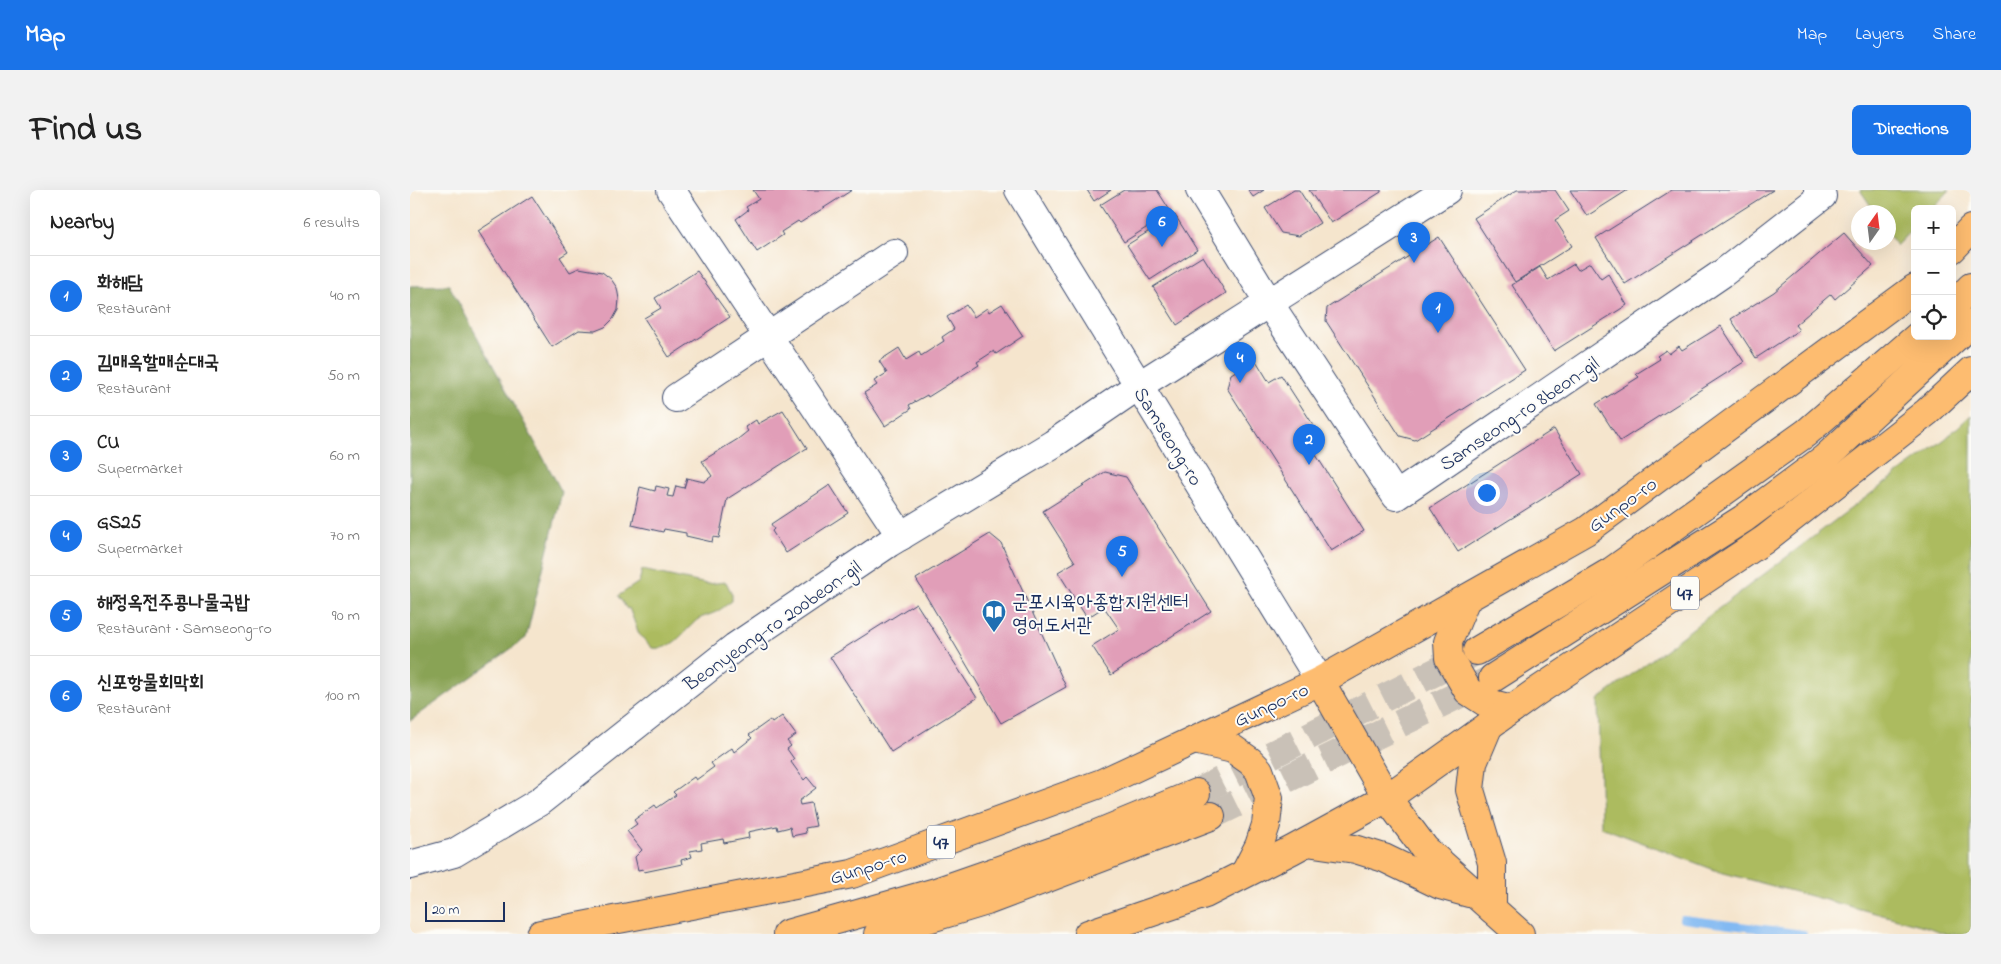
<!DOCTYPE html>
<html lang="en">
<head>
<meta charset="utf-8">
<style>
  body { margin:0; font-family:"Indie Flower","Poor Story",sans-serif; background:#f2f2f2; color:#222 }
  .controls { position:absolute; right:15px; top:15px; display:grid; overflow:hidden; border-radius:8px; box-shadow:0 5px 20px #0002 }
  .controls button { width:45px; height:45px; display:grid; place-items:center; padding:0; border:0; border-bottom:1px solid #e0e0e0; background:#fff; color:#222; font:25px sans-serif }
  .compass { position:absolute; left:1441px; top:15px; width:45px; height:45px; border-radius:50%; background:#fff; box-shadow:0 5px 20px #0002; rotate:14deg }
  .scale { position:absolute; left:15px; bottom:12px; width:80px; box-sizing:border-box; padding-left:5px; border:2px solid #1b2f5e; border-top:0; font-size:14px; line-height:18px; white-space:nowrap; color:#1b2f5e; -webkit-text-stroke:4px #fdfcf7; paint-order:stroke }
  .you { position:absolute; left:1076px; top:302px; width:18px; height:18px; margin:-12px; border:4px solid #fff; border-radius:50%; background:#1a73e8; box-shadow:0 0 0 8px #1a73e833 }
  .badge { display:grid; place-items:center; width:32px; height:32px; border-radius:50%; background:#1a73e8; color:#fff; font-size:16px; font-weight:700 }
  .pin { position:absolute; translate:-50% -41px; filter:drop-shadow(0 1px 2px #0008) }
  .pin::after { content:''; position:absolute; top:26px; width:18px; height:15px; background:inherit; clip-path:polygon(0 0,100% 0,50% 100%) }
  .list { margin:0; padding:0; list-style:none }
  h2 { display:flex; justify-content:space-between; align-items:center; height:65px; margin:0; padding:0 20px; font-size:21px }
  h2 small { font-size:16px; font-weight:400; color:#767676 }
  .list li { display:grid; grid-template-columns:32px 1fr auto; gap:15px; align-items:center; box-sizing:border-box; height:80px; padding:0 20px; border-top:1px solid #e0e0e0 }
  .list b { display:block; font-size:19px; white-space:nowrap }
  .list p { margin:0; font-size:16px; white-space:nowrap; color:#767676 }
  .list em { font-size:16px; font-style:normal; color:#767676 }
  .icon { flex:none; width:28px; height:28px; fill:none; stroke:currentColor; stroke-width:2; stroke-linecap:round; stroke-linejoin:round }
  .map { position:relative; flex:none; width:1561px; height:744px; overflow:hidden; border-radius:8px }
  header { display:flex; align-items:center; gap:30px; box-sizing:border-box; height:70px; padding:0 25px; background:#1a73e8; color:#fff }
  header strong { font-size:24px }
  nav { display:flex; gap:28px; margin-inline-start:auto; font-size:18px }
  .intro { display:flex; align-items:center; justify-content:space-between; box-sizing:border-box; height:120px; padding:0 30px }
  h1 { margin:0; font-size:35px }
  .button { padding:12px 22px; border-radius:8px; background:#1a73e8; color:#fff; font-size:18px; font-weight:700 }
  main { display:flex; gap:30px; padding:0 30px }
  aside { flex:1; background:#fff; border-radius:8px; box-shadow:0 5px 20px #0002 }
  .map>svg:first-child { display:block }
</style>
</head>
<body>
<header>
<strong>Map</strong>
<nav><a>Map</a><a>Layers</a><a>Share</a></nav>
</header>
<div class="intro"><h1>Find us</h1><a class="button">Directions</a></div>
<main>
<aside>
<h2>Nearby<small>6 results</small></h2>
<ul class="list">
<li><span class="badge">1</span><div><b>화해담</b><p>Restaurant</p></div><em>40 m</em></li>
<li><span class="badge">2</span><div><b>김매옥할매순대국</b><p>Restaurant</p></div><em>50 m</em></li>
<li><span class="badge">3</span><div><b>CU</b><p>Supermarket</p></div><em>60 m</em></li>
<li><span class="badge">4</span><div><b>GS25</b><p>Supermarket</p></div><em>70 m</em></li>
<li><span class="badge">5</span><div><b>해정옥전주콩나물국밥</b><p>Restaurant · Samseong-ro</p></div><em>90 m</em></li>
<li><span class="badge">6</span><div><b>신포항물회막회</b><p>Restaurant</p></div><em>100 m</em></li>
</ul>
</aside>
<div class="map">
<svg width="1561" height="744" viewBox="0 0 1561 744">
  <rect width="100%" height="100%" fill="#fdfcf7"/>
  <filter id="ink" filterUnits="userSpaceOnUse"><feTurbulence type="fractalNoise" baseFrequency=".02" numOctaves="2"/><feDisplacementMap in="SourceGraphic" scale="10" xChannelSelector="R" yChannelSelector="G"/><feConvolveMatrix kernelMatrix="1 2 1 2 8 2 1 2 1" color-interpolation-filters="sRGB"/></filter>
  <filter id="wash" filterUnits="userSpaceOnUse"><feTurbulence type="fractalNoise" baseFrequency=".0096" numOctaves="4" result="noise"/><feDisplacementMap in="SourceGraphic" scale="20" xChannelSelector="R" yChannelSelector="G"/><feGaussianBlur stdDeviation="1.12" result="paint"/><feColorMatrix in="noise" values="0 0 0 0 0 0 0 0 0 0 0 0 0 0 0 0 0 1.4 0 .05"/><feComposite in="paint" operator="in"/></filter>
  <g filter="url(#wash)">
    <rect width="100%" height="100%" fill="#f5e5cd"/>
    <g fill="#acbb5e" stroke="#64755e">
      <polygon points="1450,0 1540,0 1522,19 1505,19 1505,36 1486,56 1479,44 1478,22 1465,22"/>
      <polygon points="1561,225 1561,744 1537,744 1514,736 1310,682 1191,637 1188,510 1432,325 1535,249"/>
      <path d="M 232,380 L 297,394 L 316,392 L 322,404 L 322,411 C 317,414 312,419 306,422 C 300,425 293,426 287,430 C 273,442 263,461 242,458 L 229,444 L 219,418 L 217,419 L 208,406 L 229,392 Z"/>
    </g>
    <polygon fill="#89a355" stroke="#52695a" points="39,95 152,302 116,448 0,531 0,96"/>
    <g fill="none" stroke-linecap="round" stroke-linejoin="round">
      <polyline stroke="#82b9f2" stroke-width="8" points="1273,729 1393,744"/>
    </g>
    <g id="blocks">
      <g fill="#e19eb8">
        <polygon points="343,0 442,0 390,33 388,31 371,42 373,45 347,62 326,29 338,20 336,17 349,9"/>
        <polygon points="677,0 701,0 684,11"/>
        <polygon points="714,0 747,0 761,22 714,52 690,15"/>
        <polygon points="838,0 854,0 843,7"/>
        <polygon points="884,0 889,0 910,33 889,46 871,43 855,18"/>
        <polygon points="899,0 971,0 971,2 921,33"/>
        <polygon points="1107,0 1145,0 1159,21 1145,30 1162,56 1105,92 1064,28"/>
        <polygon points="1160,0 1218,0 1177,26"/>
        <polygon points="1262,0 1363,0 1215,94 1186,48"/>
        <polygon points="122,6 158,62 150,67 160,82 169,78 192,82 201,89 207,98 209,109 208,120 203,129 195,137 185,141 169,140 142,157 68,41"/>
        <polygon points="765,25 787,60 740,90 717,55"/>
        <polygon points="1434,43 1463,76 1425,109 1421,104 1385,135 1389,140 1346,168 1321,129 1364,102"/>
        <polygon points="1029,47 1115,180 1005,250 990,246 916,131 917,118"/>
        <polygon points="793,66 816,103 767,135 743,97"/>
        <polygon points="1180,73 1191,89 1198,84 1217,115 1144,161 1102,95 1130,77 1138,90 1164,74 1168,80"/>
        <polygon points="287,81 320,127 259,167 234,128 251,118 245,108"/>
        <polygon points="592,114 613,146 586,164 584,161 567,172 569,175 518,207 517,205 499,215 501,219 475,236 454,203 467,195 464,191 477,183 469,171 489,158 496,170 509,162 511,166 534,151 532,147 544,139 537,127 556,115 564,127 577,118 579,122"/>
        <polygon points="1311,136 1334,172 1210,251 1186,214 1229,187 1226,184 1250,169 1247,166 1256,160 1259,164 1269,156 1272,160"/>
        <polygon points="845,169 859,192 871,185 913,250 901,257 954,341 921,361 817,198 821,184"/>
        <polygon points="373,220 397,258 317,309 309,348 303,347 302,352 276,346 276,343 254,339 253,342 222,335 230,297 245,301 246,296 259,299 257,306 263,307 266,296 274,298 277,288 294,292 302,286 292,271 328,249 338,241 335,237 346,230 348,234"/>
        <polygon points="1144,239 1172,284 1048,362 1020,318"/>
        <polygon points="695,282 716,287 801,421 701,485 682,456 709,439 694,417 677,428 648,382 665,372 633,321"/>
        <polygon points="420,295 438,323 376,363 362,341 364,339 361,334"/>
        <polygon points="580,344 591,353 656,497 591,533 506,389"/>
        <polygon points="506,413 567,508 481,562 420,467"/>
        <polygon points="372,526 386,545 377,551 381,556 377,559 384,569 381,572 394,590 397,587 406,598 389,611 390,615 401,613 406,636 395,638 396,643 382,646 380,637 368,640 367,636 338,642 339,648 314,653 313,649 291,653 292,659 280,661 282,667 271,670 272,674 234,682 233,679 228,680 225,667 232,660 217,641 227,634 224,630 245,615 247,618 266,605 263,602 284,587 286,590 304,577 301,573 322,558 324,562 342,548 339,545 360,530 362,533"/>
      </g>
    </g>
  </g>
  <g filter="url(#ink)">
    <use href="#blocks" fill-opacity="0" stroke="#3c4a6f" stroke-width="1"/>
    <g fill="none" stroke-linecap="round" stroke-linejoin="round">
      <g stroke="#c9c1b7" stroke-width="28" stroke-dasharray="28 14" stroke-linecap="butt">
        <polyline points="786,603 1063,463"/>
        <polyline points="801,626 1079,490"/>
      </g>
      <defs>
        <g id="minor">
          <polyline points="261,0 491,346"/>
          <polyline points="609,0 910,491"/>
          <polyline points="790,0 859,113 986,306 1313,83 1412,6 1408,0"/>
          <polyline points="266,208 484,63"/>
          <polyline points="0,675 44,663 129,612 325,457 479,353 643,254 728,196 1037,0"/>
        </g>
        <g id="major">
          <polyline points="1542,59 1561,39"/>
          <polyline points="1542,116 1561,97"/>
          <polyline points="1056,409 1038,452 1039,468 1058,501 1075,512 1102,519"/>
          <polyline points="1067,461 1202,381 1396,243 1508,146"/>
          <polyline points="1083,488 1333,329 1415,268 1561,133"/>
          <polyline points="910,491 977,608 1015,659 1110,744"/>
          <polyline points="1079,535 1063,573 1060,600 1082,673 1082,719"/>
          <polyline points="784,550 823,559 840,571 849,580 859,608 856,635 849,656 835,683"/>
          <polyline points="897,652 945,659 974,668 1030,695 1059,703"/>
          <polyline points="131,744 442,684 692,593 910,491 1176,341 1505,98"/>
          <polyline points="377,744 526,702 655,657 786,603"/>
          <polyline points="468,744 577,711 801,626"/>
          <polyline points="678,744 795,704 882,660 977,608 1126,502 1354,350 1517,222 1561,181"/>
        </g>
      </defs>
      <use href="#minor" stroke="#3c4a6f" stroke-width="30"/>
      <use href="#major" stroke="#3c4a6f" stroke-width="30"/>
      <use href="#minor" stroke="#fff" stroke-width="28"/>
      <use href="#major" stroke="#fdbc70" stroke-width="28"/>
    </g>
  </g>
  <defs>
    <symbol id="library-pin" viewBox="-11 -11 22 30"><path d="M0 17L-7.5 6A9.5 9.5 0 1 1 7.5 6Z" fill="#1f6fb2" stroke="#fdfcf7"/><path d="M-6-4Q-3-5.5-.7-3.5V5Q-3 3-6 4ZM6-4Q3-5.5 .7-3.5V5Q3 3 6 4Z" fill="#fff"/></symbol>
  </defs>
  <g fill-rule="evenodd">
    <use href="#library-pin" x="570" y="408" width="28" height="38"/>
  </g>
  <g text-anchor="middle" stroke-width="4" stroke-linejoin="round" paint-order="stroke">
    <g fill="#fdfcf7" stroke="#5f6c8c" stroke-width="1">
      <rect x="1261" y="386.5" width="28" height="33" rx="4"/>
      <rect x="517" y="635.5" width="28" height="33" rx="4"/>
    </g>
    <g font-size="19" font-weight="bold" fill="#1b2f5e">
      <text x="1275" y="410">47</text>
      <text x="531" y="659">47</text>
    </g>
    <g font-size="20" fill="#1b2f5e" stroke="#fdfcf7">
      <text transform="translate(1109 223) rotate(-34)" y="7">Samseong-ro 8beon-gil</text>
      <text transform="translate(759 246) rotate(58)" y="7">Samseong-ro</text>
      <text transform="translate(1212 314) rotate(-36)" y="7">Gunpo-ro</text>
      <text transform="translate(362 435) rotate(-35)" y="7">Beonyeong-ro 200beon-gil</text>
      <text transform="translate(861 514) rotate(-25)" y="7">Gunpo-ro</text>
      <text transform="translate(458 676) rotate(-17)" y="7">Gunpo-ro</text>
    </g>
    <g font-size="20" fill="#1b2f5e" stroke="#fdfcf7" text-anchor="start">
      <text x="602" y="418">군포시육아종합지원센터<tspan x="602" dy="23">영어도서관</tspan></text>
    </g>
  </g>
</svg>
<div class="controls">
<button>+</button>
<button>−</button>
<button><svg class="icon" aria-label="locate" viewBox="0 0 24 24"><circle cx="12" cy="12" r="6"/><path d="M12 2v4M12 18v4M2 12h4M18 12h4"/></svg></button>
</div>
<svg class="compass" viewBox="-18 -18 36 36"><path d="M0-13l5 13h-10z" fill="#e53935"/><path d="M0 13l5-13h-10z" fill="#767676"/></svg>
<div class="scale">20 m</div>
<div class="you"></div>
<div class="pin badge" style="left:1028px;top:143px">1</div>
<div class="pin badge" style="left:899px;top:275px">2</div>
<div class="pin badge" style="left:1004px;top:73px">3</div>
<div class="pin badge" style="left:830px;top:193px">4</div>
<div class="pin badge" style="left:712px;top:387px">5</div>
<div class="pin badge" style="left:752px;top:57px">6</div>
</div>
</main>
</body>
</html>
